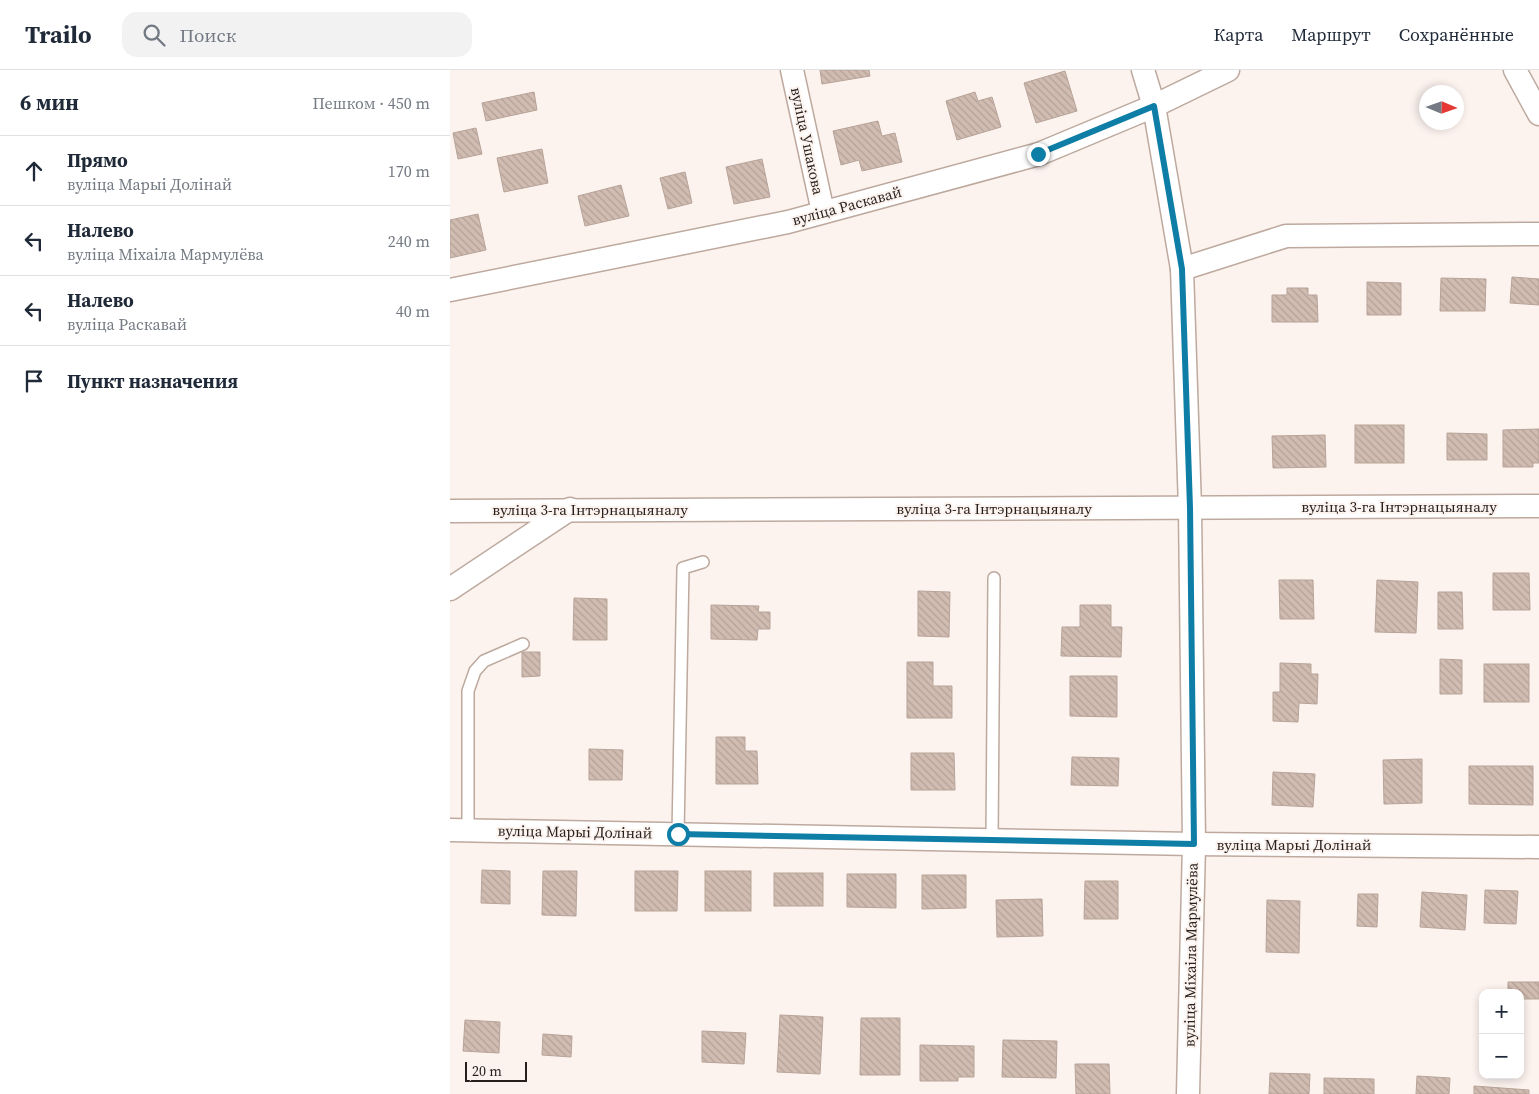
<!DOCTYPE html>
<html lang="ru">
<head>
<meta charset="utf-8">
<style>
  body { margin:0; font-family:"Source Serif 4",serif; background:#f2f2f3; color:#1f2937 }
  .controls { position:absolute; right:15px; bottom:15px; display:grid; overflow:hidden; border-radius:10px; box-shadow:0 2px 8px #0003 }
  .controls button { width:45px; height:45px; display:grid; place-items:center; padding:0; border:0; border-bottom:1px solid #e0e1e3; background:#fff; color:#1f2937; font:25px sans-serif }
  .compass { position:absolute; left:969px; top:15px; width:45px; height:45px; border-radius:50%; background:#fff; box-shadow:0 2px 8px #0003; rotate:92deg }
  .scale { position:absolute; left:15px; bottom:12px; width:62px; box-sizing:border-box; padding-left:5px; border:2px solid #271f1b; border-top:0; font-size:14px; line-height:18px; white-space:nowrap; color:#271f1b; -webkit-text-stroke:4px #fcf3ef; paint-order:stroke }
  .stop { position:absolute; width:15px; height:15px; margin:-11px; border:4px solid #0e7ea6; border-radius:50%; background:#fff }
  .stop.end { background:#0e7ea6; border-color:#fff; box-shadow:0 1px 5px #0008 }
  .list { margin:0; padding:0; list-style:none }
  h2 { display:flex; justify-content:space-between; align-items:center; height:65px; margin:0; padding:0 20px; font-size:21px }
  h2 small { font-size:16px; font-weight:400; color:#747a83 }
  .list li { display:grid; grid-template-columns:32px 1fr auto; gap:15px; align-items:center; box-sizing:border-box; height:70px; padding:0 20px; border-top:1px solid #e0e1e3 }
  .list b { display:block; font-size:19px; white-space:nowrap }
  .list p { margin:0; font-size:16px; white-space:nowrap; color:#747a83 }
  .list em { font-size:16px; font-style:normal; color:#747a83 }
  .icon { flex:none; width:28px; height:28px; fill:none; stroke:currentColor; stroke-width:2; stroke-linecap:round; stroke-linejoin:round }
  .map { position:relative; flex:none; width:1089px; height:1024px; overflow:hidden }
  header { display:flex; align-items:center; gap:30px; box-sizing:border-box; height:70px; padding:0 25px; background:#fff; border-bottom:1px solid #e0e1e3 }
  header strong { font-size:24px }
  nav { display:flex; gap:28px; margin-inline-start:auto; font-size:18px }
  .search { width:350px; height:45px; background:#f2f2f3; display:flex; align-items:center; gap:12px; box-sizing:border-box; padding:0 18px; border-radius:15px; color:#747a83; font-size:19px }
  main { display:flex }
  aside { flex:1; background:#fff }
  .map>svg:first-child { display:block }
</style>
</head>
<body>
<header>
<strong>Trailo</strong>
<div class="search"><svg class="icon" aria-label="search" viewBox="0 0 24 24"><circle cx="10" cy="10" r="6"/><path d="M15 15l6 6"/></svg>Поиск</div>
<nav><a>Карта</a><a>Маршрут</a><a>Сохранённые</a></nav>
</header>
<main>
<aside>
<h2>6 мин<small>Пешком · 450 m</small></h2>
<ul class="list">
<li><svg class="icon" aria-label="ahead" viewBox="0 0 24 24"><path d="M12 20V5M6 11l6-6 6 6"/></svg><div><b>Прямо</b><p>вуліца Марыі Долінай</p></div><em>170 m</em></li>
<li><svg class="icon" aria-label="left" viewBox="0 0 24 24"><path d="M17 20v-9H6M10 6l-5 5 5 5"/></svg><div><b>Налево</b><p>вуліца Міхаіла Мармулёва</p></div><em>240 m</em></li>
<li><svg class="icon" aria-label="left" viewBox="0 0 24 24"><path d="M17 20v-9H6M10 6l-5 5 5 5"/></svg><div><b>Налево</b><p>вуліца Раскавай</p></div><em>40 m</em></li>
<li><svg class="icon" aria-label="arrive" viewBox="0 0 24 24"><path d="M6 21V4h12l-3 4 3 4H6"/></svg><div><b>Пункт назначения</b></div></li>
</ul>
</aside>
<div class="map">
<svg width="1089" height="1024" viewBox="0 0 1089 1024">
  <defs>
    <pattern id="building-back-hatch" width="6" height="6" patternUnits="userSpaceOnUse" patternTransform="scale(1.25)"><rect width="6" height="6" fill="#d1bcb1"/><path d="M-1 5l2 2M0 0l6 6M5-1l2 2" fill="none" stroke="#b3a198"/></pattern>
  </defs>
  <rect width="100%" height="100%" fill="#fcf3ef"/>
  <g fill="url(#building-back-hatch)" stroke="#b7a398">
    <polygon points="370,0 419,0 420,6 372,14"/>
    <polygon points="615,1 627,41 586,53 574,13"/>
    <polygon points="84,22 87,40 36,51 32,33"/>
    <polygon points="525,22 528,31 542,27 551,57 507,70 496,31"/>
    <polygon points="428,51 432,66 445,63 452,92 412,101 409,90 391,95 383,61"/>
    <polygon points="26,58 32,84 8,89 3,63"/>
    <polygon points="92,79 98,113 54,122 47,88"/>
    <polygon points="312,89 320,127 284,134 276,97"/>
    <polygon points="235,102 242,133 218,139 210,108"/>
    <polygon points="171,115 179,146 135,156 128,126"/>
    <polygon points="28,144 36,180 0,188 0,150"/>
    <polygon points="1062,207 1089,209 1089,235 1060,233"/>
    <polygon points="991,208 1036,209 1035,241 990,241"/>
    <polygon points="917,212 951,213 951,245 917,245"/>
    <polygon points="837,218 858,218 858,225 867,225 868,252 822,252 822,225 837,225"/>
    <rect x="905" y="355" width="49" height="38"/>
    <polygon points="1089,359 1089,393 1083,393 1083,397 1053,397 1053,360"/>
    <polygon points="997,363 1037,364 1037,390 997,390"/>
    <polygon points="875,365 876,397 823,398 822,366"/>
    <polygon points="1043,503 1079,503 1080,540 1043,540"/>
    <polygon points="829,510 863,510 864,549 830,549"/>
    <polygon points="927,510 968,512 966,563 925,562"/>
    <polygon points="468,521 500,522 499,567 468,566"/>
    <polygon points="988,522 1012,522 1013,559 988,559"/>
    <polygon points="124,528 157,529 157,570 123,570"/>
    <polygon points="261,535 309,536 308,542 320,542 320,559 308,559 307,570 261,569"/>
    <polygon points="630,535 661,535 661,557 672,557 671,587 611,586 612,557 630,557"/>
    <polygon points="72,582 90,582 90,606 72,607"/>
    <polygon points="990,589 1012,590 1012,624 990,624"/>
    <polygon points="457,592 483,592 483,616 502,616 502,648 457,648"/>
    <polygon points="830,593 861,594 861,604 868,604 867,634 849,633 848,652 823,651 823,622 830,622"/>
    <rect x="1034" y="594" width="45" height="38"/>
    <polygon points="620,606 667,606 667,647 620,646"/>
    <polygon points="266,667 295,667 295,681 307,681 308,714 266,714"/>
    <polygon points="139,679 173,680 172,710 139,710"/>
    <polygon points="461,683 504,683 505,720 461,720"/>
    <polygon points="622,687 669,688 668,716 621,715"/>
    <polygon points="972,689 972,733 934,734 933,690"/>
    <polygon points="1019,696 1083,696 1083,735 1019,734"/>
    <polygon points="823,702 865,704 863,737 822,735"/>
    <polygon points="32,800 60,801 60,834 31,833"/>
    <polygon points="93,801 127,801 126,846 92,845"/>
    <polygon points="185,801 228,801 227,841 185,841"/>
    <rect x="255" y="801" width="46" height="40"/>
    <rect x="324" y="803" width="49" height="33"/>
    <polygon points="397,804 446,804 446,838 397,837"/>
    <polygon points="472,805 516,805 516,838 472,839"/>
    <polygon points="635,811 668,811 668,849 634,849"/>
    <polygon points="1035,820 1068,821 1066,854 1034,853"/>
    <polygon points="972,822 1017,825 1015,860 970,857"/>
    <polygon points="908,824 928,824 927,857 907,856"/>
    <polygon points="592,829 593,866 547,867 546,830"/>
    <polygon points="817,830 850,831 849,883 816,882"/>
    <polygon points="1058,912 1089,912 1089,929 1070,929 1070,923 1058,923"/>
    <polygon points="330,945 373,947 370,1004 327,1002"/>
    <polygon points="411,948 450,948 450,1005 410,1005"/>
    <polygon points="15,950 50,952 49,983 13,981"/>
    <polygon points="252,961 296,963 294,994 252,992"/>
    <polygon points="93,964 122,966 121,987 92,985"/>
    <polygon points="553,970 607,971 606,1008 552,1007"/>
    <polygon points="470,975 524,976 524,1007 508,1007 508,1011 470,1011"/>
    <polygon points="625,994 659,994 660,1024 626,1024"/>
    <polygon points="820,1003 860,1004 859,1024 819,1024"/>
    <polygon points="967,1006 1000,1008 999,1024 966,1024"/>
    <polygon points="874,1008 924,1009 924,1024 874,1024"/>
    <polygon points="1024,1016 1079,1020 1079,1024 1024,1024"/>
  </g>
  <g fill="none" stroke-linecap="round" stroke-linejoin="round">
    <defs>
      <g id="service">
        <polyline points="18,760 18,621 25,601 34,591 73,574"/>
        <polyline points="228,764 233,498 253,492"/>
        <polyline points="542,770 544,508"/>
      </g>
      <g id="minor">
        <polyline points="342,0 373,142"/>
        <polyline points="693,0 704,36 732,199 740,438 744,774 738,1024"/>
        <polyline points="1065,0 1089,44"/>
        <polyline points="732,199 836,166 1089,164"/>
        <polyline points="0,220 338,152 589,84 704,36 778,0"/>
        <polyline points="0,441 1089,436"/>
        <polyline points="0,519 120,439"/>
        <polyline points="0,760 744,774 1089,777"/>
      </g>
    </defs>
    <use href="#service" stroke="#bda99e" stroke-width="14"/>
    <use href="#minor" stroke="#bda99e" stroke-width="25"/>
    <use href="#service" stroke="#fff" stroke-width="11"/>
    <use href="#minor" stroke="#fff" stroke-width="22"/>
  </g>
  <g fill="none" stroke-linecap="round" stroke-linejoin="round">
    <polyline stroke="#0e7ea6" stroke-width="6" points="228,764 744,774 740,438 732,199 704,36 588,84"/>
  </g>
  <g text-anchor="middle" stroke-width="4" stroke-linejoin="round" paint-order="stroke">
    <g font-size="15" fill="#271f1b" stroke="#fcf3ef">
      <text transform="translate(357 71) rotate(78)" y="5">вуліца Ушакова</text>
      <text transform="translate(397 136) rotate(-15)" y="5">вуліца Раскавай</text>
      <text x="949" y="442">вуліца 3-га Інтэрнацыяналу</text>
      <text x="544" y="444">вуліца 3-га Інтэрнацыяналу</text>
      <text x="140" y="445">вуліца 3-га Інтэрнацыяналу</text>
      <text transform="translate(125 762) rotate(1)" y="5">вуліца Марыі Долінай</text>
      <text x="844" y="780">вуліца Марыі Долінай</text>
      <text transform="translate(741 885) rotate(-89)" y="5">вуліца Міхаіла Мармулёва</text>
    </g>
  </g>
</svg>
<div class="controls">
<button>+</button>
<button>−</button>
</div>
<svg class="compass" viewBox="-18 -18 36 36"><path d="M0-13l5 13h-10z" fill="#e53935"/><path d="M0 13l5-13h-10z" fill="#747a83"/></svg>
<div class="scale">20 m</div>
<div class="stop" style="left:228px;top:764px"></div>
<div class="stop end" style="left:588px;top:84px"></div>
</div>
</main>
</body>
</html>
